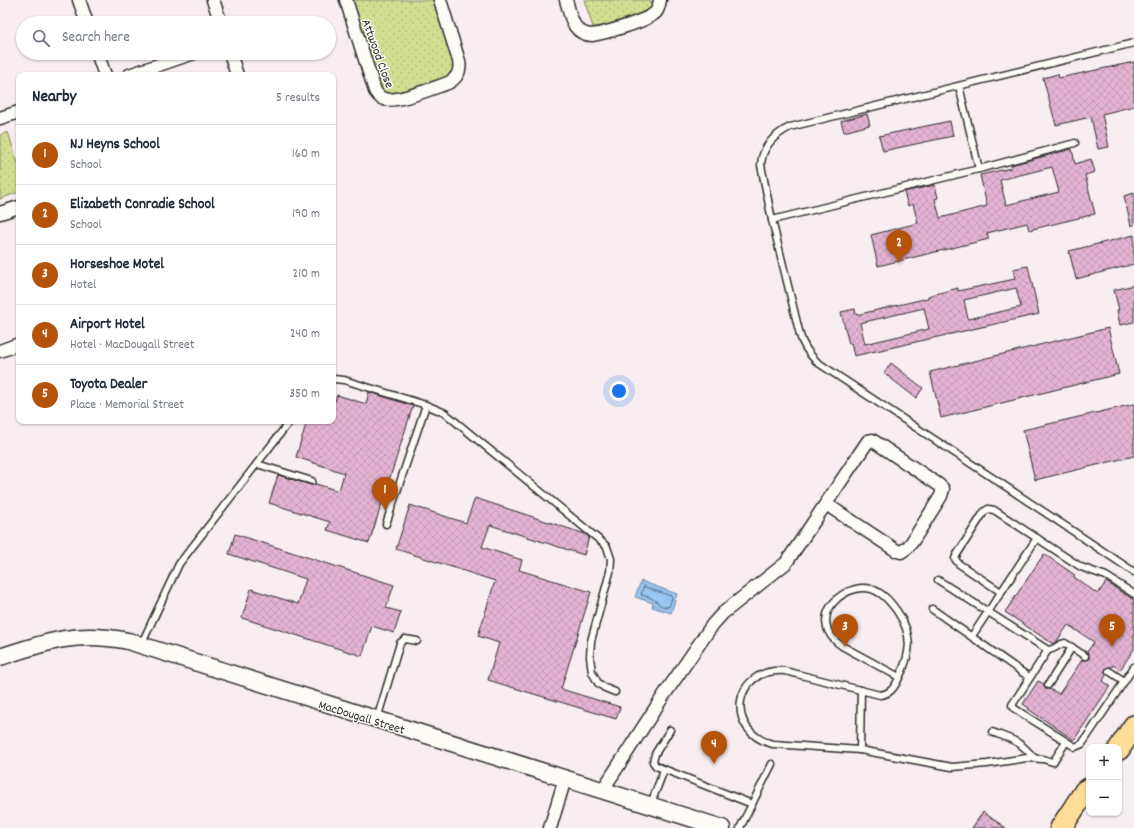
<!DOCTYPE html>
<html lang="en">
<head>
<meta charset="utf-8">
<style>
  body { margin:0; font-family:Dekko,sans-serif; background:#f2f2f3; color:#1f2937 }
  .controls { position:absolute; right:12px; bottom:12px; display:grid; overflow:hidden; border-radius:8px; box-shadow:0 1px 3px #0004 }
  .controls button { width:36px; height:36px; display:grid; place-items:center; padding:0; border:0; border-bottom:1px solid #e0e1e3; background:#fff; color:#1f2937; font:20px sans-serif }
  .you { position:absolute; left:619px; top:391px; width:14px; height:14px; margin:-10px; border:3px solid #fff; border-radius:50%; background:#1a73e8; box-shadow:0 0 0 6px #1a73e833 }
  .badge { display:grid; place-items:center; width:26px; height:26px; border-radius:50%; background:#b45309; color:#fff; font-size:13px; font-weight:700 }
  .pin { position:absolute; translate:-50% -33px; filter:drop-shadow(0 1px 2px #0008) }
  .pin::after { content:''; position:absolute; top:21px; width:14px; height:12px; background:inherit; clip-path:polygon(0 0,100% 0,50% 100%) }
  .list { margin:0; padding:0; list-style:none }
  h2 { display:flex; justify-content:space-between; align-items:center; height:52px; margin:0; padding:0 16px; font-size:17px }
  h2 small { font-size:13px; font-weight:400; color:#747a83 }
  .list li { display:grid; grid-template-columns:26px 1fr auto; gap:12px; align-items:center; box-sizing:border-box; height:60px; padding:0 16px; border-top:1px solid #e0e1e3 }
  .list b { display:block; font-size:15px; white-space:nowrap }
  .list p { margin:0; font-size:13px; white-space:nowrap; color:#747a83 }
  .list em { font-size:13px; font-style:normal; color:#747a83 }
  .icon { flex:none; width:22px; height:22px; fill:none; stroke:currentColor; stroke-width:2; stroke-linecap:round; stroke-linejoin:round }
  .map { position:relative; flex:none; width:1134px; height:828px; overflow:hidden }
  .search { position:absolute; background:#fff; box-shadow:0 1px 3px #0004; left:16px; top:16px; width:320px; height:44px; display:flex; align-items:center; gap:10px; box-sizing:border-box; padding:0 14px; border-radius:22px; color:#747a83; font-size:15px }
  .panel { position:absolute; background:#fff; box-shadow:0 1px 3px #0004; left:16px; top:72px; width:320px; height:352px; border-radius:8px }
  .map>svg:first-child { display:block }
</style>
</head>
<body>
<div class="map">
<svg width="1134" height="828" viewBox="0 0 1134 828">
  <defs>
    <pattern id="green-dots" width="8" height="8" patternUnits="userSpaceOnUse"><rect width="8" height="8" fill="#d2de91"/><path d="M2 2h.1M6 6h.1" fill="none" stroke="#b4bf7d" stroke-width="1.8" stroke-linecap="round"/></pattern>
    <pattern id="water-ripples" width="26" height="14" patternUnits="userSpaceOnUse"><rect width="26" height="14" fill="#99c5f2"/><path d="M2 4q2-2 4 0t4 0M15 11q2-2 4 0t4 0" fill="none" stroke="#84a9d0"/></pattern>
    <pattern id="building-cross-hatch" width="8" height="8" patternUnits="userSpaceOnUse"><rect width="8" height="8" fill="#e4b3d3"/><path d="M0 0l8 8M0 8l8-8" fill="none" stroke="#c49ab5"/></pattern>
  </defs>
  <rect width="100%" height="100%" fill="#f8edf0"/>
  <filter id="ink" filterUnits="userSpaceOnUse"><feTurbulence type="fractalNoise" baseFrequency=".025" numOctaves="2"/><feDisplacementMap in="SourceGraphic" scale="8" xChannelSelector="R" yChannelSelector="G"/><feConvolveMatrix kernelMatrix="1 2 1 2 8 2 1 2 1" color-interpolation-filters="sRGB"/></filter>
  <g filter="url(#ink)">
    <g fill="url(#green-dots)" stroke="#7e845e">
      <path d="M 352,0 L 434,0 L 455,65 C 453,73 449,76 442,79 L 393,95 L 385,94 L 382,90 Z"/>
      <polygon points="584,0 650,0 653,8 594,30"/>
      <polygon points="8,132 19,167 19,192 0,199 0,135"/>
    </g>
    <polygon fill="url(#water-ripples)" stroke="#6d87a2" points="641,581 677,594 671,613 652,607 653,603 635,597"/>
    <g fill="none" stroke-linecap="round" stroke-linejoin="round">
      <path stroke="#57697b" stroke-width="1" d="M 645,587 L 671,596 L 672,598 L 669,607 C 660,607 660,604 654,600 C 651,597 645,596 641,595 L 643,588 Z"/>
    </g>
    <g fill="url(#building-cross-hatch)" stroke="#2b2b2b" fill-rule="evenodd">
      <polygon points="1134,62 1134,106 1102,114 1109,147 1098,149 1091,117 1056,125 1043,78 1058,74 1059,78"/>
      <polygon points="867,114 870,125 844,132 841,121"/>
      <polygon points="950,121 953,136 883,151 879,136"/>
      <path d="M 1072,149 L 1075,164 L 1091,159 L 1095,172 L 1085,175 L 1095,214 L 1029,230 L 1027,223 L 987,233 L 989,239 L 878,266 L 871,235 L 918,223 L 913,204 L 908,206 L 904,192 L 935,185 L 938,198 L 935,199 L 940,218 L 987,206 L 980,175 L 1011,168 L 1011,165 ZM 1052,167 L 1059,192 L 1006,205 L 1000,180 Z"/>
      <polygon points="1134,193 1134,225 1131,226 1124,196"/>
      <polygon points="1134,235 1134,264 1076,279 1069,251"/>
      <path d="M 1028,266 L 1039,314 L 854,356 L 851,343 L 849,344 L 841,312 L 855,309 L 856,315 L 928,298 L 928,296 L 958,288 L 958,291 L 1015,279 L 1013,269 ZM 1016,288 L 1021,307 L 968,319 L 964,300 ZM 924,308 L 929,329 L 865,344 L 860,323 Z"/>
      <polygon points="1134,285 1134,322 1120,325 1117,310 1119,310 1114,290"/>
      <polygon points="1108,328 1119,374 941,418 930,372"/>
      <polygon points="891,363 923,388 916,398 884,373"/>
      <polygon points="369,392 413,406 369,543 327,530 330,522 269,503 278,475 311,485 316,484 339,491 344,473 296,457 307,421 333,421 333,407 337,395 366,404"/>
      <polygon points="1134,404 1134,456 1035,480 1023,430"/>
      <polygon points="475,498 585,534 589,537 584,555 490,525 482,547 522,560 519,570 591,592 561,689 620,707 616,719 488,680 499,643 478,636 495,581 396,549 410,505 466,523"/>
      <polygon points="235,534 394,585 386,608 401,612 394,633 372,626 362,656 242,618 251,589 298,604 306,579 229,554"/>
      <polygon points="1044,554 1075,575 1074,577 1098,594 1106,582 1134,600 1134,649 1120,670 1113,665 1112,667 1109,667 1106,668 1105,671 1106,675 1103,681 1110,686 1074,740 1028,709 1029,708 1023,704 1038,681 1044,684 1045,689 1050,689 1059,694 1082,660 1085,660 1089,659 1089,656 1087,652 1094,642 1068,625 1057,641 1053,644 1005,612"/>
      <polygon points="983,812 993,819 1006,828 972,828"/>
    </g>
    <g fill="none" stroke-linecap="round" stroke-linejoin="round">
      <defs>
        <g id="lane">
          <path d="M 1134,43 L 790,127 C 774,135 762,147 761,165 L 772,220 L 800,335 C 803,346 809,354 817,362 C 922,432 1029,501 1134,572"/>
          <polyline points="959,86 979,169"/>
          <polyline points="772,220 979,169 1075,143"/>
          <polyline points="333,379 344,380 426,405 445,413 603,543 607,547 611,559 610,572 591,641 590,657 592,672 598,683 605,688 615,692"/>
          <polyline points="257,464 312,481"/>
          <polyline points="386,524 426,405"/>
          <path d="M 938,580 L 1048,650 C 1055,650 1058,644 1065,643 L 1085,656"/>
          <polyline points="1001,592 959,564 955,559 956,556 984,512 988,509 994,510 1081,567 1106,576 1134,594"/>
          <polyline points="932,609 1029,677"/>
          <polyline points="972,636 1037,538"/>
          <polyline points="141,645 179,564 290,421"/>
          <polyline points="1048,650 1012,705 1015,709 1075,747 1082,744 1134,667"/>
          <polyline points="1109,671 1124,681"/>
          <path d="M 899,677 L 842,646 C 801,618 849,575 878,592 C 886,596 892,604 897,611 C 914,636 911,654 898,680 C 894,688 890,694 880,695 L 785,671 C 731,667 725,733 773,744 L 860,750 L 952,767 L 987,764 L 1027,758 L 1043,759 L 1053,762 L 1066,742"/>
          <polyline points="1048,685 1072,647"/>
          <polyline points="377,719 400,643 405,639 417,641"/>
          <polyline points="670,730 655,754 653,762 656,766 752,804"/>
          <path d="M 992,732 C 1013,740 1019,740 1034,758"/>
          <polyline points="860,750 861,690"/>
          <polyline points="650,806 664,770"/>
          <polyline points="740,828 772,764"/>
        </g>
        <g id="street">
          <polyline points="79,0 87,23"/>
          <polyline points="213,0 221,23"/>
          <path d="M 346,0 L 375,91 C 377,94 379,98 384,99 C 397,103 433,88 448,83 C 457,78 461,72 459,61 L 440,0"/>
          <path d="M 566,0 C 571,16 572,34 592,35 C 605,33 648,21 656,12 C 659,8 659,4 660,0"/>
          <polyline points="97,53 105,75"/>
          <polyline points="230,53 237,75"/>
          <polyline points="129,75 194,53"/>
          <polyline points="0,118 19,112"/>
          <polyline points="0,213 19,207"/>
          <polyline points="0,351 19,344"/>
          <polyline points="602,791 664,695 713,624 723,613 786,563 868,441 872,440 875,442 939,485 943,489 941,496 912,542 907,548 901,552 897,551 826,504"/>
          <polyline points="550,828 565,779"/>
        </g>
        <path id="secondary" d="M 0,657 C 49,641 76,631 128,641 L 722,828"/>
        <g id="highway">
          <polyline points="1119,749 1134,726"/>
          <polyline points="1061,828 1085,791 1089,789"/>
        </g>
      </defs>
      <use href="#lane" stroke="#2b2b2b" stroke-width="9"/>
      <use href="#street" stroke="#2b2b2b" stroke-width="15"/>
      <use href="#secondary" stroke="#2b2b2b" stroke-width="19"/>
      <use href="#highway" stroke="#2b2b2b" stroke-width="24"/>
      <use href="#lane" stroke="#fdfcf7" stroke-width="6"/>
      <use href="#street" stroke="#fdfcf7" stroke-width="12"/>
      <use href="#secondary" stroke="#fdfcf7" stroke-width="16"/>
      <use href="#highway" stroke="#fedd96" stroke-width="21"/>
    </g>
  </g>
  <g text-anchor="middle" stroke-width="3" stroke-linejoin="round" paint-order="stroke">
    <g font-size="13" fill="#2b2b2b" stroke="#fdfcf7">
      <text transform="translate(379 53) rotate(70)" y="5">Attwood Close</text>
      <text transform="translate(362 716) rotate(17)" y="5">MacDougall Street</text>
    </g>
  </g>
</svg>
<div class="controls">
<button>+</button>
<button>−</button>
</div>
<div class="you"></div>
<div class="pin badge" style="left:385px;top:510px">1</div>
<div class="pin badge" style="left:899px;top:263px">2</div>
<div class="pin badge" style="left:845px;top:647px">3</div>
<div class="pin badge" style="left:714px;top:764px">4</div>
<div class="pin badge" style="left:1112px;top:647px">5</div>
<div class="search"><svg class="icon" aria-label="search" viewBox="0 0 24 24"><circle cx="10" cy="10" r="6"/><path d="M15 15l6 6"/></svg>Search here</div>
<section class="panel">
<h2>Nearby<small>5 results</small></h2>
<ul class="list">
<li><span class="badge">1</span><div><b>NJ Heyns School</b><p>School</p></div><em>160 m</em></li>
<li><span class="badge">2</span><div><b>Elizabeth Conradie School</b><p>School</p></div><em>190 m</em></li>
<li><span class="badge">3</span><div><b>Horseshoe Motel</b><p>Hotel</p></div><em>210 m</em></li>
<li><span class="badge">4</span><div><b>Airport Hotel</b><p>Hotel · MacDougall Street</p></div><em>240 m</em></li>
<li><span class="badge">5</span><div><b>Toyota Dealer</b><p>Place · Memorial Street</p></div><em>350 m</em></li>
</ul>
</section>
</div>
</body>
</html>
